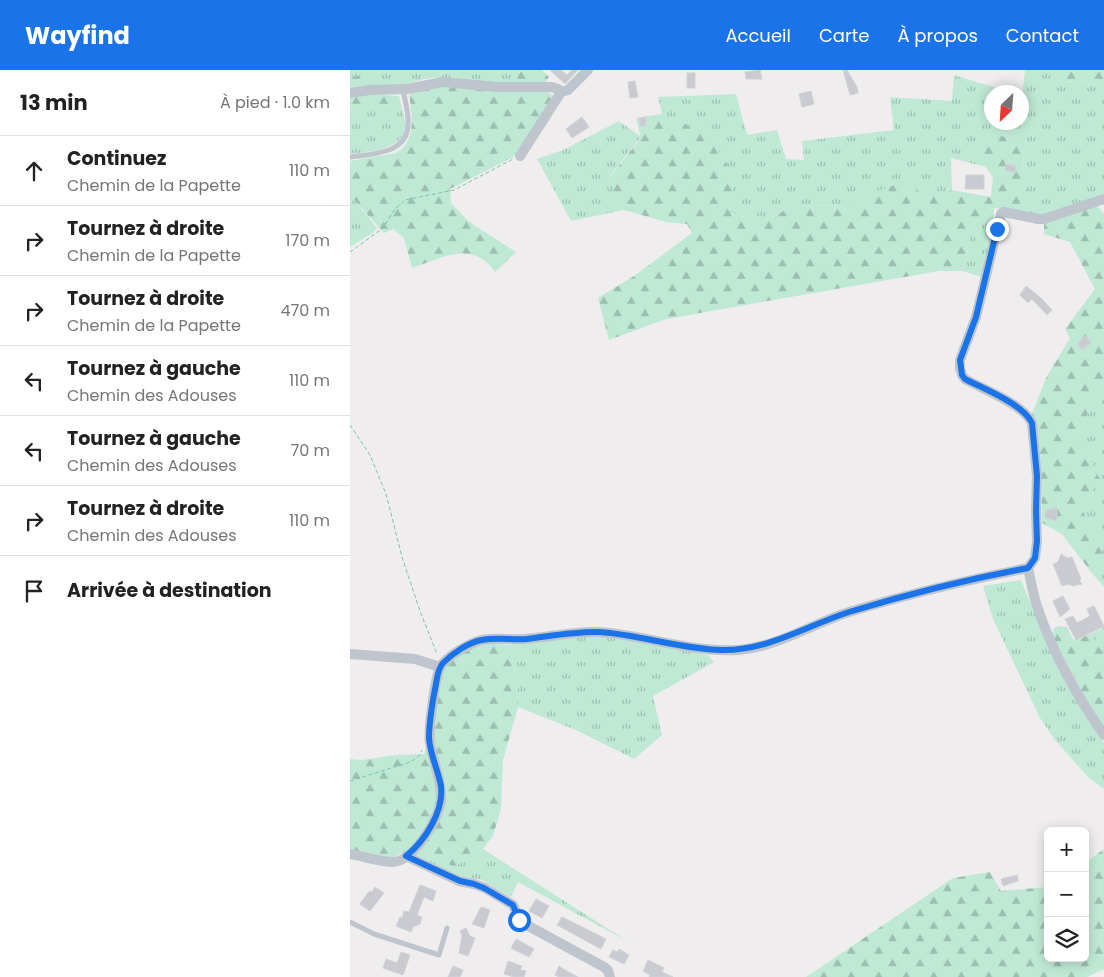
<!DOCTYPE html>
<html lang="fr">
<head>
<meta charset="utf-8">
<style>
  body { margin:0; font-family:Poppins,sans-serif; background:#f2f2f2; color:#222 }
  .controls { position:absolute; right:15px; bottom:15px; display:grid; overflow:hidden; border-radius:8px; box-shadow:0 2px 12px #0003 }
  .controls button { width:45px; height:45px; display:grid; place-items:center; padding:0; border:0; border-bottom:1px solid #e0e0e0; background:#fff; color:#222; font:25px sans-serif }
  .compass { position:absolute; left:634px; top:15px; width:45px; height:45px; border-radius:50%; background:#fff; box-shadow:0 2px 12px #0003; rotate:205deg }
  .stop { position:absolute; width:15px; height:15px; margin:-11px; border:4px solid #1a73e8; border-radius:50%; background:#fff }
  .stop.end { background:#1a73e8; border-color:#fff; box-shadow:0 1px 5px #0008 }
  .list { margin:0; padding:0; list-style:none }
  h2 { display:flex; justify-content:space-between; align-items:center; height:65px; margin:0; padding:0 20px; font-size:21px }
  h2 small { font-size:16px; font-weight:400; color:#767676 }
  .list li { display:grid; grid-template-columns:32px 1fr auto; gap:15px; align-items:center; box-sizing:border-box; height:70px; padding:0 20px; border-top:1px solid #e0e0e0 }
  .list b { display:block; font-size:19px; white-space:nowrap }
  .list p { margin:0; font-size:16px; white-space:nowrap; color:#767676 }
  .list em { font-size:16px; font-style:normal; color:#767676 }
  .icon { flex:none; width:28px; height:28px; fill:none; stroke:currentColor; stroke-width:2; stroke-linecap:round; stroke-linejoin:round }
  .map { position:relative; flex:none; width:754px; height:907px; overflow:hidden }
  header { display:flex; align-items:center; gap:30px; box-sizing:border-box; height:70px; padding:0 25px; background:#1a73e8; color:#fff }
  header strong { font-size:24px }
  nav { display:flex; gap:28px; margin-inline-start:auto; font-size:18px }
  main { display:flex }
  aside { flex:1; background:#fff }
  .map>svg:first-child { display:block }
</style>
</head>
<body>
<header>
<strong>Wayfind</strong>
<nav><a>Accueil</a><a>Carte</a><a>À propos</a><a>Contact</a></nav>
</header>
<main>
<aside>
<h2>13 min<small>À pied · 1.0 km</small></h2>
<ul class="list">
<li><svg class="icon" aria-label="ahead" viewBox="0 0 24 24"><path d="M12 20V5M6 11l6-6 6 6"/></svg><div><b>Continuez</b><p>Chemin de la Papette</p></div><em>110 m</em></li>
<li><svg class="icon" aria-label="right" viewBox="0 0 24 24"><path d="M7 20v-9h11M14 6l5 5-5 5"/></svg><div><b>Tournez à droite</b><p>Chemin de la Papette</p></div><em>170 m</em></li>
<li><svg class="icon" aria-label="right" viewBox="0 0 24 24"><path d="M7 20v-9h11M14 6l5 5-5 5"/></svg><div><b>Tournez à droite</b><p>Chemin de la Papette</p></div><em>470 m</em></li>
<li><svg class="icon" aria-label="left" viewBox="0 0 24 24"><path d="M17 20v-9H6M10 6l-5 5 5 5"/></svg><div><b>Tournez à gauche</b><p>Chemin des Adouses</p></div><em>110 m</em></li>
<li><svg class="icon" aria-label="left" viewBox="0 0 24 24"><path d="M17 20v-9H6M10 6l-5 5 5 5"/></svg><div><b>Tournez à gauche</b><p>Chemin des Adouses</p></div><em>70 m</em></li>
<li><svg class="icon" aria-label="right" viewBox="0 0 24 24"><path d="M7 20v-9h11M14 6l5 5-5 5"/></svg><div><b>Tournez à droite</b><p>Chemin des Adouses</p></div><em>110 m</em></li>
<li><svg class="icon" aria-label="arrive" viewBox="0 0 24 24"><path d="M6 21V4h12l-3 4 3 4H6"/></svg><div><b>Arrivée à destination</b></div></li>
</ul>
</aside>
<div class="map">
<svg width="754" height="907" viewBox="0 0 754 907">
  <defs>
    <pattern id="grass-tufts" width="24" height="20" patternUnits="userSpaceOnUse" patternTransform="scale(1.25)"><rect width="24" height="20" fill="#bfe9d5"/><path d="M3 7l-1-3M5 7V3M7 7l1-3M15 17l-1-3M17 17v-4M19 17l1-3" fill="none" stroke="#9dbfb0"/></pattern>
    <pattern id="forest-firs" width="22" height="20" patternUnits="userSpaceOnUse" patternTransform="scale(1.25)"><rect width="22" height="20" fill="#bfe9d5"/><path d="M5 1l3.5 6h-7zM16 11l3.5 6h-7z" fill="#9dbfb0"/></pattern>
  </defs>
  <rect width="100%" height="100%" fill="#efeded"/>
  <g fill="url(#grass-tufts)">
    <path d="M 0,0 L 164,0 L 165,13 C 137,14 110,7 83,8 C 68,8 48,20 33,17 C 19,14 19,5 0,7 Z"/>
    <path d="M 675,0 L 713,0 L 713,11 L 754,14 L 754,127 L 689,147 L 670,142 L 674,112 L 673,74 L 630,78 L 626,84 L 636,97 L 601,88 L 602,120 L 576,129 L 517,125 L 503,135 L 443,136 L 411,153 L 380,142 C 382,110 383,89 356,69 C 339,56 338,55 317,52 L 312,44 L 308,27 L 386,24 L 397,65 L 427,60 L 436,89 L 454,90 L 452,71 L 544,60 L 540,27 L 602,31 L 604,5 L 659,22 L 642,22 L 642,52 L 672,52 L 672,27 Z"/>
    <path d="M 51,35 C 53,42 56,51 55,59 C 52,80 17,82 0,84 L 0,42 L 24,36 Z"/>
    <polygon points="269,51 291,67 259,107 274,140 221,151 187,89 213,80"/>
    <polygon points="4,130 27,158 24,162 0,177 0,132"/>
    <polygon points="644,138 643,166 632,207 612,201 622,156"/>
    <polygon points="754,308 754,487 730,435 728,365"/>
    <polygon points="754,493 754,517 741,502"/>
    <polygon points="671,510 686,546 738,649 754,673 754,719 738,707 705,670 690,648 643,549 633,516"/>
    <polygon points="754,557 754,583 740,564"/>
    <polygon points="254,565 358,585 364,592 303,626 312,665 284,689 226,660 168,637 168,617 159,575 177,572"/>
    <polygon points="133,779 277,871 168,812 161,827 132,810 106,805 68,786 104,796 128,785"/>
  </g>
  <g fill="url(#forest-firs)">
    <polygon points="164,0 192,0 199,7 195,14 165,13"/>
    <polygon points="713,0 754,0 754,14 713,11"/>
    <polygon points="8,6 18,9 33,17 0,20 0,7"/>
    <path d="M 95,17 L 152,21 L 172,19 L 199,22 L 202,25 L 201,29 L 170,80 L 163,87 L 100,119 L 101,133 L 118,151 L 166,182 L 145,202 C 122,169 92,188 62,198 L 54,168 L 43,159 L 34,163 L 4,130 L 0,132 L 0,91 L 46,83 C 68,70 61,44 59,22 Z"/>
    <polygon points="19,24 49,26 51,35 24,36 0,42 0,28"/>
    <path d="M 312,44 L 317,52 C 324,53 331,53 337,55 C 361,62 380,90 382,114 C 382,123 381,133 380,142 L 411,153 L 443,136 L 503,135 L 517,125 L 558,110 L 576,129 L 602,120 L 641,127 L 643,107 L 626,84 L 630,78 L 652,66 L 673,74 L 674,111 L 679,115 L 670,142 L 644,138 L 622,156 L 612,201 L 589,201 L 316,249 L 259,270 L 248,228 L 284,206 L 342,163 L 337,154 L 316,152 L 274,140 L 259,108 L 291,68 L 286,48 Z"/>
    <polygon points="747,136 754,144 754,308 728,365 751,411 730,435 754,487 754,493 741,502 712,464 692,453 691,391 685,349 682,344 696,308 720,268 715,259 745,219 720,172 694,164 694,150"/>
    <polygon points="709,556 717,557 724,571 740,564 754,583 754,657 745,645 702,566 704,558"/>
    <polygon points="142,573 159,575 168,617 168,637 153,690 151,739 143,766 128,785 104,796 52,782 43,788 0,781 0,689 12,690 46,685 74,684 84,654 84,641 93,600 106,587 121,578"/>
    <polygon points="754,779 754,899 737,907 456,907 603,808 640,802 651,821 698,817 698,888 735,888 735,793"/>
  </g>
  <g fill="#cacbd1" stroke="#d1d2d8">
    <polygon points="200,0 211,0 217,5 222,0 228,0 215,14"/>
    <polygon points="410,0 412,9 396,9 395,2"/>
    <polygon points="493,0 497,0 507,17 508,23 500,25"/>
    <rect x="337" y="3" width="8" height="15"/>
    <polygon points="285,11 288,27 280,28 278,12"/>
    <polygon points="461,21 464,34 452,37 449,24"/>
    <polygon points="232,47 239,57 222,68 216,59"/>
    <polygon points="296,47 296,56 290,56 289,48"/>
    <polygon points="656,94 666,96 665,102 655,100"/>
    <polygon points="616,105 634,105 634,119 615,119"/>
    <polygon points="676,216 691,228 702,240 697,245 682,229 678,233 670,225"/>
    <polygon points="735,266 741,272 732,280 728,274"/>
    <polygon points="707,438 707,451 696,448 695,444 697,440"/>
    <polygon points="711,484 718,488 722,487 731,509 729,510 732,514 723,516 719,514 712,516 703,494 708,492"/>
    <polygon points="713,526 720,539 710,547 703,531"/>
    <polygon points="744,536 754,556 726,570 715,549 723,546 727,553 740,546 737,539"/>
    <polygon points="667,805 668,811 653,816 651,809"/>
    <polygon points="70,815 86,821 83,831 74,827 67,845 72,847 70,854 63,857 61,862 46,856 50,847 52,848 54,841 59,842"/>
    <polygon points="25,817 34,823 20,841 10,834 17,824 20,821 22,822"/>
    <polygon points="186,829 199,836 192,848 179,841"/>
    <polygon points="131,837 140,840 134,858 122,854"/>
    <polygon points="212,847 256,869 251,879 207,855"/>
    <polygon points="116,858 120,866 125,868 118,886 109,883 112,866 110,861"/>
    <polygon points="166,869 184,879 179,887 161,878"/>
    <polygon points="269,879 279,885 274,894 259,887 263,880 267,882"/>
    <polygon points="51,882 60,885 53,905 33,898 36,889 47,893"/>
    <polygon points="298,890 314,898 312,902 323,907 299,907 300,905 293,901"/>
    <polygon points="158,891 172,896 170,900 176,901 174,907 164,907 154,904"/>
    <polygon points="103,896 113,900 110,907 98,907"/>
    <polygon points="209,896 215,900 228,907 209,907 205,905"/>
  </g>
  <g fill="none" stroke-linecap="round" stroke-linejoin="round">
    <g stroke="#7bc3aa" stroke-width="1" stroke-dasharray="4 2.5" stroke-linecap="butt">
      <polyline points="0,182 33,158 45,139 55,130 104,120 163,89"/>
      <polyline points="0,355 20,385 36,424 52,487 70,541 87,584"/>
      <polyline points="0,711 60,692 68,687 72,680"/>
    </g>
    <g stroke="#bfc5cd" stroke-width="5">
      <path d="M 0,87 C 21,84 58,84 58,54 C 59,43 55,31 53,20"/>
      <polyline points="0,852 24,864 89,885 97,858"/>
    </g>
    <g stroke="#bfc5cd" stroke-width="10">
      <polyline points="0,23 20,20 57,19 93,12 147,17 202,17 208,19 211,22 218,20 238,0"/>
      <polyline points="170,86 211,22"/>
      <path d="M 678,498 C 681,511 683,526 688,539 C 702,581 728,628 754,665"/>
      <polyline points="0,584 65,589 90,597"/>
      <path d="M 0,784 C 13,786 29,792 43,792 C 64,791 90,748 91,729 C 92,710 83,692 80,673 C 78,661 85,605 91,596 C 97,586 113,578 123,573 C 138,566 159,570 175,569 C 200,567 224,561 249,562 C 295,565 341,583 388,580 C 427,577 462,554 499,542 C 558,524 618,510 678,498 L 685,488 L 687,471 L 686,440 L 687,406 L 682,353 C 673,334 634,320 615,309 L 612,305 L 610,298 L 610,290 L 626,247 L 651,144 L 654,142 L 688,149 L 694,149 L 754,129"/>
      <polyline points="56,786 109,811 124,814 135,818 163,835 171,852 254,897 258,900 260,907"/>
    </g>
  </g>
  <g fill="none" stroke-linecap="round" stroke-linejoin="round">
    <path stroke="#1a73e8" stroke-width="6" d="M 169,850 L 163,835 L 134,818 L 124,814 L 110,811 L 56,786 C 75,771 94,741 91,716 C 88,700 80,684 79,668 C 79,653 82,635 85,619 C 87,611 87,599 93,593 C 103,583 119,572 132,570 C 146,567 162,570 177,569 C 201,566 225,561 250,562 C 291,565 330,579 371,580 C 418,581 456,556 499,542 C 558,524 618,509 678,498 L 685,488 L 687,471 L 686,440 L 687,406 L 682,353 C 673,334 634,319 615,309 L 612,305 L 610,290 L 626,247 L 647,159"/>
  </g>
</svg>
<div class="controls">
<button>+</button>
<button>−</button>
<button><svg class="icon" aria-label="layers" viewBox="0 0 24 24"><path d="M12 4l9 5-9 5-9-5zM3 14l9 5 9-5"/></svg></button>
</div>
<svg class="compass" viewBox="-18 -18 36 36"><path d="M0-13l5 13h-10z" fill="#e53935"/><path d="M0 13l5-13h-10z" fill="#767676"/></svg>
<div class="stop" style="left:169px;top:850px"></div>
<div class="stop end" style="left:647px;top:159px"></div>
</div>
</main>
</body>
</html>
